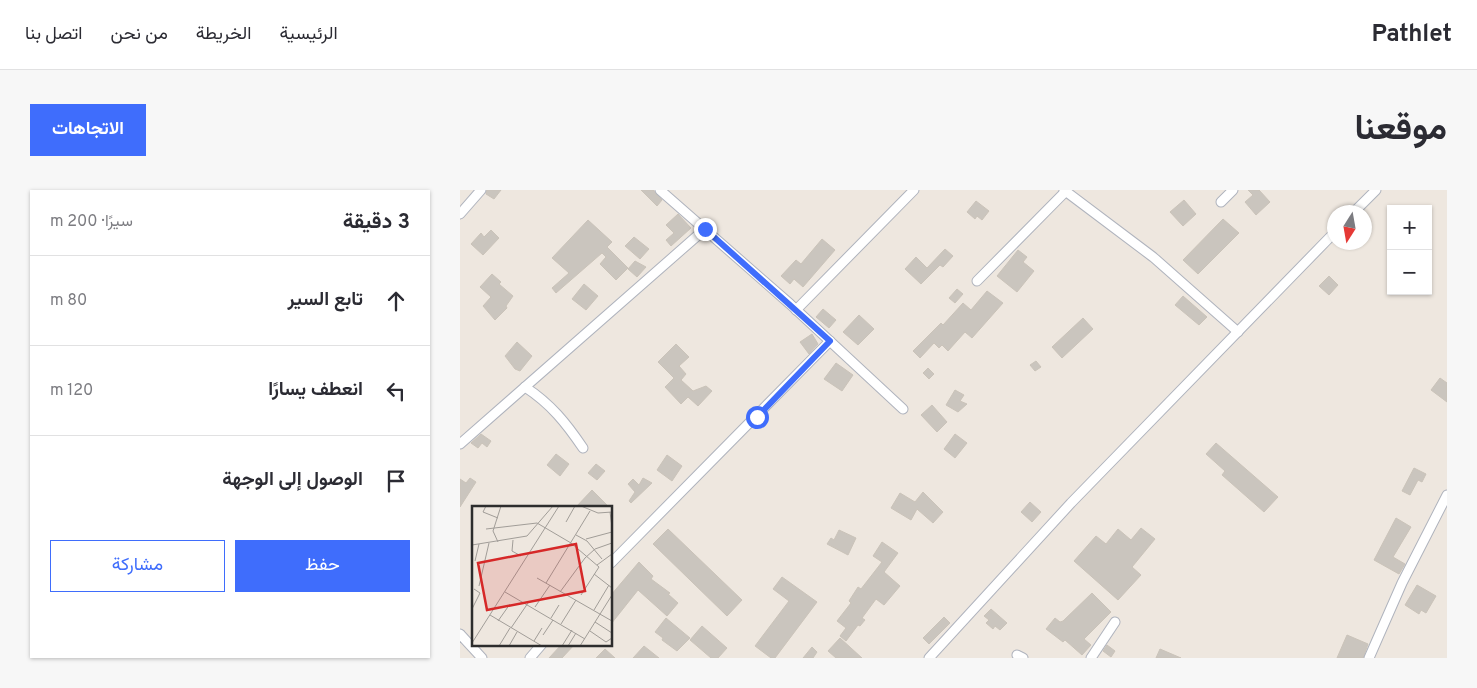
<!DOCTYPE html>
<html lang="ar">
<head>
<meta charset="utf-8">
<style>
  body { margin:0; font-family:Overpass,Vazirmatn,sans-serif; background:#f7f7f7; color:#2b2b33; direction:rtl }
  .controls { position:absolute; right:15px; top:15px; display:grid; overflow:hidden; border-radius:0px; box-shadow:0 1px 4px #0004 }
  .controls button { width:45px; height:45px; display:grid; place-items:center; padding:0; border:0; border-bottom:1px solid #e1e1e2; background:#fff; color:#2b2b33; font:25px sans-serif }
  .compass { position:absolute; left:867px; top:15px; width:45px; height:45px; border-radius:50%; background:#fff; box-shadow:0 1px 4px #0004; rotate:191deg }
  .stop { position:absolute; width:15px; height:15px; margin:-11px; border:4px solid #3f6dfc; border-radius:50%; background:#fff }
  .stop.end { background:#3f6dfc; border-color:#fff; box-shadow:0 1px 5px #0008 }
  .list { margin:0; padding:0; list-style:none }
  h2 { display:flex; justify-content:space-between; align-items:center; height:65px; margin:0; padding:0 20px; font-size:21px }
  h2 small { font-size:16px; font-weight:400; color:#7c7c81 }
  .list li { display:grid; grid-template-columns:32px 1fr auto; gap:15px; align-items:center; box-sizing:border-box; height:90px; padding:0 20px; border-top:1px solid #e1e1e2 }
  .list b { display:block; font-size:19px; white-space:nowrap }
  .list em { font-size:16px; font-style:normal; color:#7c7c81 }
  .actions { display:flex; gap:10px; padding:15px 20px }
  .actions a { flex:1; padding:11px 0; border:1px solid #3f6dfc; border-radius:0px; text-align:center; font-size:18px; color:#3f6dfc }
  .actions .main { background:#3f6dfc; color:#fff }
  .icon { flex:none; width:28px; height:28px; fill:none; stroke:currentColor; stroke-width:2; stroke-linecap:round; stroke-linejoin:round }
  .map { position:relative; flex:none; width:987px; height:468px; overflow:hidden; direction:ltr; border-radius:0px }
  header { display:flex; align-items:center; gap:30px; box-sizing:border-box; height:70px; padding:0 25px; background:#fff; border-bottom:1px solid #e1e1e2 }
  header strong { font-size:24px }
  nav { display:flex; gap:28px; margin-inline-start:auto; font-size:18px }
  .intro { display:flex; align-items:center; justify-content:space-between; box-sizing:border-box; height:120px; padding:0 30px }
  h1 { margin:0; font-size:35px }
  .button { padding:12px 22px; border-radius:0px; background:#3f6dfc; color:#fff; font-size:18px; font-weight:700 }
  main { display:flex; gap:30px; padding:0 30px }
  aside { flex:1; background:#fff; border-radius:0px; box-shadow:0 1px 4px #0004 }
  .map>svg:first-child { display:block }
</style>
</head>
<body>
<header>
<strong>Pathlet</strong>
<nav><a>الرئيسية</a><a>الخريطة</a><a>من نحن</a><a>اتصل بنا</a></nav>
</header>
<div class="intro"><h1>موقعنا</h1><a class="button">الاتجاهات</a></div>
<main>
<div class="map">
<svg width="987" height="468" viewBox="0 0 987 468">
  <rect width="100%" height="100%" fill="#eee7df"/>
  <g fill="#cac5be" stroke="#cac3b9">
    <polygon points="27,0 41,0 34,9 26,4"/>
    <polygon points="181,0 193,0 202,10 197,16"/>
    <polygon points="788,0 799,0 810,12 796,25 785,12 793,5"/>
    <polygon points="724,10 736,24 723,36 710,22"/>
    <polygon points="516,11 529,21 522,30 517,26 515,29 507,22"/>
    <polygon points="218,24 231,38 211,56 206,50 214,43 206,35"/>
    <polygon points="763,29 779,43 738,84 723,70"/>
    <polygon points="128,30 152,52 147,57 168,78 156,90 140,74 146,67 142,63 96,103 92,98 109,83 92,68"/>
    <polygon points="31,40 39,48 23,65 11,54 21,43 24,47"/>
    <polygon points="174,47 189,59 180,69 165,56"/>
    <polygon points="362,49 375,60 343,97 334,89 330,94 321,86 336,70 341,74"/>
    <polygon points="485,59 493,66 483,77 480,75 461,94 445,79 456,67 467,78"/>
    <polygon points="558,60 567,67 563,72 574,81 557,102 537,86"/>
    <polygon points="175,71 186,77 177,87 168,79"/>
    <polygon points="32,84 41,92 39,94 53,106 46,116 47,118 35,130 23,116 31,107 20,97"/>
    <polygon points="869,86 878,95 869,105 859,96"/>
    <polygon points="124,94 138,106 126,120 112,109"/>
    <polygon points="497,99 503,104 495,113 489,108"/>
    <polygon points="527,101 543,113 512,148 505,142 488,161 482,155 479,158 474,153 460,168 453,161 481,133 483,135 503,113 511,120"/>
    <polygon points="723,106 747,127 739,135 715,115"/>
    <polygon points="363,119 376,130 369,138 356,127"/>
    <polygon points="399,125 414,139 398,155 383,142"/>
    <polygon points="623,128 633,139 602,168 592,157"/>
    <polygon points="352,144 358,154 349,164 340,152"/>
    <polygon points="57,152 72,166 60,181 55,179 45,166"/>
    <polygon points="216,154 229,167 219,176 226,184 221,190 233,201 246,196 252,201 238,216 228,207 221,214 205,197 214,188 198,172"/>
    <polygon points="576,171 581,177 575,181 570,175"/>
    <polygon points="376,173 393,185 382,201 364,189"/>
    <polygon points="468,178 474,184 469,189 463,183"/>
    <polygon points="980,188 987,193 987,212 971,200"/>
    <polygon points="495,200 504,205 500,211 507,214 498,222 486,215"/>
    <polygon points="472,215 487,232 477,242 461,225"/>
    <polygon points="21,244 31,251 27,257 22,253 18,258 11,253"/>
    <polygon points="495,244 507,253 495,268 484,259"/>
    <polygon points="756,253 818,307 804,322 762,285 765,281 746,264"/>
    <polygon points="96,264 109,274 100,286 87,275"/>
    <polygon points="207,265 222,276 212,291 197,280"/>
    <polygon points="136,274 145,281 137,290 128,283"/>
    <polygon points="954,278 966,284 962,292 958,290 950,305 942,301"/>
    <polygon points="10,288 16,292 0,317 0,289 6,293"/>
    <polygon points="183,288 192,293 171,313 169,311 175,302 168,294 173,289 179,295"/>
    <polygon points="132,300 149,317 116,317"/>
    <polygon points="463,302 483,322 473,333 457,319 451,330 431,318 440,303 455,312"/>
    <polygon points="570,312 581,322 572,332 561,322"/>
    <polygon points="936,328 951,337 933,367 945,374 939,384 914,370"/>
    <polygon points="681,338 695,349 672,377 681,385 658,410 614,371 636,346 646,354 658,339 671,350"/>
    <polygon points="208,339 282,410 267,426 193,354"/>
    <polygon points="379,340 396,348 388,365 367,354 371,348 374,350"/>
    <polygon points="422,352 438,363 424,382 440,396 424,415 416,409 402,428 405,430 400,436 398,435 386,451 380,446 386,438 377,431 391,413 389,411 398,397 401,399 422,372 413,366"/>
    <polygon points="179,372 193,386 191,389 210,403 208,404 218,413 207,426 178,400 151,434 151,405"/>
    <polygon points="322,387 357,412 315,468 311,468 295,456 329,411 313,399"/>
    <polygon points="957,395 976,406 966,423 961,420 959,424 945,415"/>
    <polygon points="632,403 651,422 624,449 631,455 622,465 605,450 603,452 586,439 595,428 600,432 603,431"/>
    <polygon points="531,419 547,433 540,440 535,436 533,439 526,433 529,430 524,426"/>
    <polygon points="484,427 490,433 469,454 463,448"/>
    <polygon points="206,428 230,448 217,461 202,450 203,448 195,442"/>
    <polygon points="242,436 267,458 258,468 251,468 230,450"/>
    <polygon points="887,445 908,454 903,468 877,468"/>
    <polygon points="380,448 402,468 376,468 368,461"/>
    <polygon points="102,454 115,454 102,468 89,468"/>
    <polygon points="647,455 655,461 651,467 643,461"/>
    <polygon points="184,456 199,468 173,468"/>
    <polygon points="352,457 357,462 353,468 343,468"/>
    <polygon points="145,459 155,468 136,468"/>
    <polygon points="700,459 721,468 696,468"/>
  </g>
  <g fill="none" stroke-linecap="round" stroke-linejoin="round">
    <defs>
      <g id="minor">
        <polyline points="200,0 330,114 443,219"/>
        <polyline points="604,0 693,67 778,142"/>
        <polyline points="761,12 773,0"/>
        <polyline points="894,22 916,0"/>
        <polyline points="0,24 21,0"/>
        <polyline points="517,91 606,1"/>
        <polyline points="336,120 454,0"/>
        <path d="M 65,197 C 91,214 106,233 123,258"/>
        <polyline points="0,254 245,39"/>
        <polyline points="151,373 370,151"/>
        <polyline points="0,444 22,468"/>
        <polyline points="557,465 563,468"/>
        <polyline points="70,468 82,454"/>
        <polyline points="469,468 611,313 874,43"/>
        <polyline points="631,468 655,432"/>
        <polyline points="909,468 942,393 987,305"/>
      </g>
    </defs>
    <use href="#minor" stroke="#afb3bd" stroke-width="11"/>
    <use href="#minor" stroke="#fff" stroke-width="9"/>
  </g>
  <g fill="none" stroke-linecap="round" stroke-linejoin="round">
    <polyline stroke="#3f6dfc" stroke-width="6" points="245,39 370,151 297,227"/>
  </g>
  <g transform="translate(12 316)">
    <rect width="140" height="140" fill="#eee7df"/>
    <path fill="none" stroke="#a19d98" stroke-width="1" d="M 14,0 L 11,6 L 26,12M 109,0 L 126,7 L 140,6M 138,6 L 140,21M 94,16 L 103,0M 14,23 L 65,17 L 99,37 L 127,61 L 109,89M 104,29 L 115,35 L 130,53M 114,33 L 140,26M 41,34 L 40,45 L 49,50M 26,36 L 21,25 L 29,0M 0,39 L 55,30 L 81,0M 3,55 L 7,38M 125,59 L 140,48M 122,68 L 140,82M 65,72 L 140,115M 74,77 L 118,5M 7,80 L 17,37M 33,86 L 113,133M 88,86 L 113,52 L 123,43 L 140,37M 63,101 L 78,79M 0,103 L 8,87 L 2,83M 122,104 L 137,79M 18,109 L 70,140M 79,112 L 87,99M 26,115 L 38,98M 123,116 L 140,127M 89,118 L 104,94M 39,122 L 56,97M 118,125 L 134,136 L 140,132M 71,129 L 81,114M 62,135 L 70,122M 0,137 L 87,0M 27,140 L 38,122M 37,140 L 45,126M 90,140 L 100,124M 96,140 L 104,127M 108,140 L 140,89"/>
    <path fill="#d62828" fill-opacity="0.15" stroke="#d62828" stroke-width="2.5" d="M 104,38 L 113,85 L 15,104 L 6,57 Z"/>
    <rect width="140" height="140" fill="none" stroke="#2d2d2d" stroke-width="2.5"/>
  </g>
</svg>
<div class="controls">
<button>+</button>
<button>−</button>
</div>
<svg class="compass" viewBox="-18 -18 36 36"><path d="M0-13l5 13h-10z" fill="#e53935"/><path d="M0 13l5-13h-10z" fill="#7c7c81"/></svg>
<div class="stop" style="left:297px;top:227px"></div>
<div class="stop end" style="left:245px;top:39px"></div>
</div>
<aside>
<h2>3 دقيقة<small>سيرًا · 200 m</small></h2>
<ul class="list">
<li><svg class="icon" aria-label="ahead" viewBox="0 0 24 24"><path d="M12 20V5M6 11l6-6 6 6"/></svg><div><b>تابع السير</b></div><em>80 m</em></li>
<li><svg class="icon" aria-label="left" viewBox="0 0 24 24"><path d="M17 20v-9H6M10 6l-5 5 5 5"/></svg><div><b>انعطف يسارًا</b></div><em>120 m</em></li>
<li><svg class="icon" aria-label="arrive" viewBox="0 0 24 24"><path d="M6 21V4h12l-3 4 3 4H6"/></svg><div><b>الوصول إلى الوجهة</b></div></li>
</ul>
<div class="actions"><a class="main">حفظ</a><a>مشاركة</a></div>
</aside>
</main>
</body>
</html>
